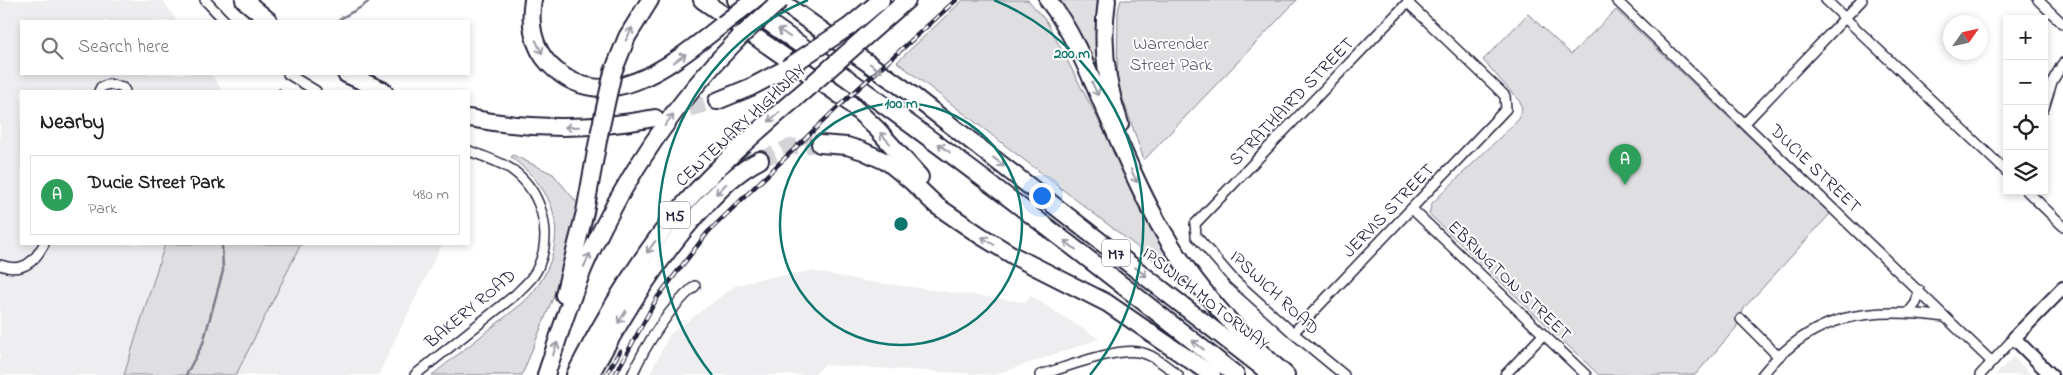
<!DOCTYPE html>
<html lang="en">
<head>
<meta charset="utf-8">
<style>
  body { margin:0; font-family:"Indie Flower",sans-serif; background:#f2f2f2; color:#222 }
  .controls { position:absolute; right:15px; top:15px; display:grid; overflow:hidden; border-radius:0px; box-shadow:0 2px 8px #0003 }
  .controls button { width:45px; height:45px; display:grid; place-items:center; padding:0; border:0; border-bottom:1px solid #e0e0e0; background:#fff; color:#222; font:25px sans-serif }
  .compass { position:absolute; left:1943px; top:15px; width:45px; height:45px; border-radius:50%; background:#fff; box-shadow:0 2px 8px #0003; rotate:56deg }
  .you { position:absolute; left:1041px; top:195px; width:18px; height:18px; margin:-12px; border:4px solid #fff; border-radius:50%; background:#1a73e8; box-shadow:0 0 0 8px #1a73e833 }
  .badge { display:grid; place-items:center; width:32px; height:32px; border-radius:50%; background:#d93025; color:#fff; font-size:16px; font-weight:700 }
  .pin { position:absolute; translate:-50% -41px; filter:drop-shadow(0 1px 2px #0008) }
  .pin::after { content:''; position:absolute; top:26px; width:18px; height:15px; background:inherit; clip-path:polygon(0 0,100% 0,50% 100%) }
  .list { margin:0; padding:0; list-style:none }
  h2 { display:flex; justify-content:space-between; align-items:center; height:65px; margin:0; padding:0 20px; font-size:21px }
  h2 small { font-size:16px; font-weight:400; color:#767676 }
  .list li { display:grid; grid-template-columns:32px 1fr auto; gap:15px; align-items:center; box-sizing:border-box; height:80px; margin:0 10px 10px; padding:0 10px; border:1px solid #e0e0e0; border-radius:0px }
  .list b { display:block; font-size:19px; white-space:nowrap }
  .list p { margin:0; font-size:16px; white-space:nowrap; color:#767676 }
  .list em { font-size:16px; font-style:normal; color:#767676 }
  .icon { flex:none; width:28px; height:28px; fill:none; stroke:currentColor; stroke-width:2; stroke-linecap:round; stroke-linejoin:round }
  .map { position:relative; flex:none; width:2063px; height:375px; overflow:hidden }
  .search { position:absolute; background:#fff; box-shadow:0 2px 8px #0003; left:20px; top:20px; width:450px; height:55px; display:flex; align-items:center; gap:12px; box-sizing:border-box; padding:0 18px; border-radius:0px; color:#767676; font-size:19px }
  .panel { position:absolute; background:#fff; box-shadow:0 2px 8px #0003; left:20px; top:90px; width:450px; height:155px; border-radius:0px }
  .map>svg:first-child { display:block }
</style>
</head>
<body>
<div class="map">
<svg width="2063" height="375" viewBox="0 0 2063 375">
  <rect width="100%" height="100%" fill="#fff"/>
  <filter id="ink" filterUnits="userSpaceOnUse"><feTurbulence type="fractalNoise" baseFrequency=".02" numOctaves="2"/><feDisplacementMap in="SourceGraphic" scale="10" xChannelSelector="R" yChannelSelector="G"/><feConvolveMatrix kernelMatrix="1 2 1 2 8 2 1 2 1" color-interpolation-filters="sRGB"/></filter>
  <g filter="url(#ink)">
    <g fill="#eeeef1">
      <polygon points="0,0 163,0 177,21 21,21 21,74 211,74 223,91 21,91 21,244 165,244 124,375 0,375"/>
      <polygon points="301,244 442,244 378,375 236,375"/>
      <polygon points="812,271 864,281 1026,302 1031,296 1099,339 994,375 824,365 814,375 649,375 670,334 735,286 759,279"/>
      <polygon points="2013,357 2032,375 1995,375"/>
    </g>
    <g fill="#dfdfe2" stroke="#80808e">
      <polygon points="963,0 1028,0 1047,22 1184,283 897,62"/>
      <polygon points="1054,0 1103,0 1100,76 1071,24"/>
      <polygon points="1121,0 1297,0 1144,160 1117,82 1118,11"/>
      <polygon points="1616,10 1830,214 1744,308 1736,328 1695,375 1599,375 1429,214 1432,203 1519,119 1522,109 1520,102 1483,60 1528,14 1571,54"/>
      <path d="M 513,155 L 553,174 L 579,205 L 553,298 L 522,375 L 432,375 L 524,302 C 553,274 568,227 543,190 C 535,177 523,167 511,157 Z"/>
      <polygon points="165,244 301,244 236,375 124,375"/>
    </g>
    <g fill="none" stroke-linecap="round" stroke-linejoin="round">
      <g stroke="#7a7a88" stroke-width="2.5">
        <path d="M 338,21 C 348,12 361,10 370,0"/>
        <polyline points="277,91 280,89"/>
        <polyline points="186,375 203,343 223,271 222,244"/>
      </g>
      <g stroke="#d3d3d8" stroke-width="16" stroke-dasharray="16 8" stroke-linecap="butt">
        <polyline points="666,115 717,101"/>
        <polyline points="760,160 790,147 820,144"/>
      </g>
      <defs>
        <g id="street">
          <polyline points="205,0 225,21"/>
          <polyline points="1616,0 1992,362"/>
          <polyline points="1826,0 2007,172"/>
          <polyline points="2038,0 2063,24"/>
          <polyline points="288,74 316,91"/>
          <polyline points="99,91 101,87 109,84 123,88 125,91"/>
          <polyline points="2044,108 2052,82 2063,63"/>
          <polyline points="1745,123 1862,0"/>
          <polyline points="2027,191 2063,226"/>
          <polyline points="1412,209 1586,375"/>
          <path d="M 0,265 C 22,273 34,263 44,244"/>
          <polyline points="1909,312 1916,303 1919,290"/>
          <polyline points="1741,319 1778,356"/>
          <polyline points="1293,333 1506,109 1505,96 1497,88 1408,3"/>
          <path d="M 415,375 L 515,295 C 524,286 535,277 539,265 C 553,231 541,190 511,169 C 498,161 483,156 469,151"/>
          <path d="M 632,375 C 646,344 669,308 695,286"/>
          <path d="M 1040,375 C 1065,368 1114,348 1138,352 C 1153,354 1166,366 1178,375"/>
          <polyline points="1344,375 1293,333 1233,279 1196,236 1195,224 1410,0"/>
          <polyline points="1505,375 1543,335"/>
          <path d="M 1762,375 C 1812,313 1869,306 1945,317"/>
          <polyline points="1980,375 2014,338"/>
        </g>
        <polyline id="secondary" points="2051,375 2014,338 2063,288"/>
        <g id="highway">
          <polyline points="244,0 269,21"/>
          <path d="M 533,0 C 529,23 533,47 549,64 C 606,122 676,61 723,24"/>
          <polyline points="702,0 844,98 877,129 920,177"/>
          <path d="M 736,0 C 908,118 1073,245 1236,375"/>
          <polyline points="779,0 903,88 1272,375"/>
          <path d="M 1048,0 C 1077,37 1095,89 1115,132 C 1129,165 1143,197 1161,228 C 1193,285 1237,333 1286,375"/>
          <path d="M 1107,0 C 1101,42 1106,84 1120,124"/>
          <polyline points="850,26 881,0"/>
          <polyline points="865,37 907,0"/>
          <polyline points="613,72 627,37 650,0"/>
          <polyline points="346,74 384,91"/>
          <polyline points="717,101 751,87 787,68"/>
          <path d="M 469,118 C 531,130 593,130 655,118"/>
          <polyline points="820,144 847,146 863,151 889,163 911,181 937,206 981,236 1014,256 1107,303 1212,375"/>
          <polyline points="564,295 585,212 599,135"/>
          <path d="M 546,375 C 558,339 569,302 584,267 C 622,181 674,103 741,36"/>
          <path d="M 575,375 C 605,316 638,259 681,208 C 720,162 766,124 811,85"/>
          <path d="M 590,375 C 623,315 658,257 704,207 C 721,188 738,171 760,160"/>
        </g>
      </defs>
      <use href="#street" stroke="#22223b" stroke-width="12"/>
      <use href="#secondary" stroke="#22223b" stroke-width="16"/>
      <use href="#highway" stroke="#22223b" stroke-width="20"/>
      <use href="#street" stroke="#fff" stroke-width="9"/>
      <use href="#secondary" stroke="#fff" stroke-width="12"/>
      <use href="#highway" stroke="#fff" stroke-width="16"/>
      <defs>
        <g id="rail">
          <polyline points="606,375 620,351"/>
          <polyline points="615,375 657,298 708,232 840,105 956,0"/>
        </g>
      </defs>
      <use href="#rail" stroke="#22223b" stroke-width="4.5"/>
      <use href="#rail" stroke="#fff" stroke-width="2.5" stroke-dasharray="8" stroke-linecap="butt"/>
      <defs>
        <g id="highway-bridge">
          <polyline points="723,24 754,0"/>
          <polyline points="741,36 781,0"/>
          <polyline points="787,68 850,26"/>
          <polyline points="811,85 865,37"/>
          <polyline points="599,135 613,72"/>
        </g>
      </defs>
      <use href="#highway-bridge" stroke="#22223b" stroke-width="20" stroke-linecap="butt"/>
      <use href="#highway-bridge" stroke="#fff" stroke-width="16"/>
    </g>
    <defs><path id="oneway-shaft" d="M-6 0H5M1.5-3L5.5 0L1.5 3" fill="none" stroke-width="1.6" stroke-linecap="round" stroke-linejoin="round" transform="scale(1.25)"/></defs>
    <g stroke="#9c9ca7">
      <use href="#oneway-shaft" transform="translate(784 33) rotate(-146)"/>
      <use href="#oneway-shaft" transform="translate(629 34) rotate(-63)"/>
      <use href="#oneway-shaft" transform="translate(539 47) rotate(64)"/>
      <use href="#oneway-shaft" transform="translate(680 58) rotate(-36)"/>
      <use href="#oneway-shaft" transform="translate(876 68) rotate(36)"/>
      <use href="#oneway-shaft" transform="translate(1095 89) rotate(65)"/>
      <use href="#oneway-shaft" transform="translate(774 117) rotate(139)"/>
      <use href="#oneway-shaft" transform="translate(669 120) rotate(-53)"/>
      <use href="#oneway-shaft" transform="translate(572 127) rotate(178)"/>
      <use href="#oneway-shaft" transform="translate(885 138) rotate(-132)"/>
      <use href="#oneway-shaft" transform="translate(944 148) rotate(-143)"/>
      <use href="#oneway-shaft" transform="translate(999 162) rotate(38)"/>
      <use href="#oneway-shaft" transform="translate(1134 176) rotate(65)"/>
      <use href="#oneway-shaft" transform="translate(721 189) rotate(135)"/>
      <use href="#oneway-shaft" transform="translate(988 241) rotate(-148)"/>
      <use href="#oneway-shaft" transform="translate(1070 245) rotate(-142)"/>
      <use href="#oneway-shaft" transform="translate(651 247) rotate(126)"/>
      <use href="#oneway-shaft" transform="translate(587 260) rotate(-65)"/>
      <use href="#oneway-shaft" transform="translate(1141 272) rotate(38)"/>
      <use href="#oneway-shaft" transform="translate(622 317) rotate(122)"/>
      <use href="#oneway-shaft" transform="translate(1198 345) rotate(-142)"/>
      <use href="#oneway-shaft" transform="translate(555 349) rotate(-72)"/>
    </g>
  </g>
  <g fill="none" stroke="#0f766e" stroke-width="2.5">
    <circle cx="901" cy="224" r="121"/>
    <path d="M712 375A242 242 0 0 1 808 0M994 0A242 242 0 0 1 1090 375"/>
  </g>
  <g text-anchor="middle" stroke-width="4" stroke-linejoin="round" paint-order="stroke">
    <g fill="#fff" stroke="#646476" stroke-width="1">
      <rect x="660" y="201.5" width="30" height="27" rx="4"/>
      <rect x="1102" y="239.5" width="28" height="27" rx="4"/>
    </g>
    <g font-size="16" font-weight="bold" fill="#22223b">
      <text x="675" y="221">M5</text>
      <text x="1116" y="259">M7</text>
    </g>
    <g font-size="18" fill="#5b5b6d" stroke="#fff">
      <text x="1171" y="49">Warrender<tspan x="1171" dy="21">Street Park</tspan></text>
    </g>
    <g font-size="18" fill="#22223b" stroke="#fff">
      <text transform="translate(1291 101) rotate(-46)" y="6">STRATHAIRD STREET</text>
      <text transform="translate(740 125) rotate(-43)" y="6">CENTENARY HIGHWAY</text>
      <text transform="translate(1816 168) rotate(44)" y="6">DUCIE STREET</text>
      <text transform="translate(1388 210) rotate(-46)" y="6">JERVIS STREET</text>
      <text transform="translate(1510 280) rotate(44)" y="6">EBRINGTON STREET</text>
      <text transform="translate(1275 292) rotate(43)" y="6">IPSWICH ROAD</text>
      <text transform="translate(1206 298) rotate(38)" y="6">IPSWICH MOTORWAY</text>
      <text transform="translate(470 308) rotate(-40)" y="6">BAKERY ROAD</text>
    </g>
  </g>
  <circle cx="901" cy="224" r="8" fill="#0f766e" stroke="#fff" stroke-width="2.5"/>
  <g font-size="15" text-anchor="middle" font-weight="bold" fill="#0f766e" stroke="#fff" stroke-width="4" stroke-linejoin="round" paint-order="stroke">
    <text x="1072" y="58">200 m</text>
    <text x="901" y="108">100 m</text>
  </g>
</svg>
<div class="controls">
<button>+</button>
<button>−</button>
<button><svg class="icon" aria-label="locate" viewBox="0 0 24 24"><circle cx="12" cy="12" r="6"/><path d="M12 2v4M12 18v4M2 12h4M18 12h4"/></svg></button>
<button><svg class="icon" aria-label="layers" viewBox="0 0 24 24"><path d="M12 4l9 5-9 5-9-5zM3 14l9 5 9-5"/></svg></button>
</div>
<svg class="compass" viewBox="-18 -18 36 36"><path d="M0-13l5 13h-10z" fill="#e53935"/><path d="M0 13l5-13h-10z" fill="#767676"/></svg>
<div class="you"></div>
<div class="pin badge" style="left:1625px;top:185px;background:#2e9e5b">A</div>
<div class="search"><svg class="icon" aria-label="search" viewBox="0 0 24 24"><circle cx="10" cy="10" r="6"/><path d="M15 15l6 6"/></svg>Search here</div>
<section class="panel">
<h2>Nearby<small></small></h2>
<ul class="list">
<li><span class="badge" style="background:#2e9e5b">A</span><div><b>Ducie Street Park</b><p>Park</p></div><em>480 m</em></li>
</ul>
</section>
</div>
</body>
</html>
